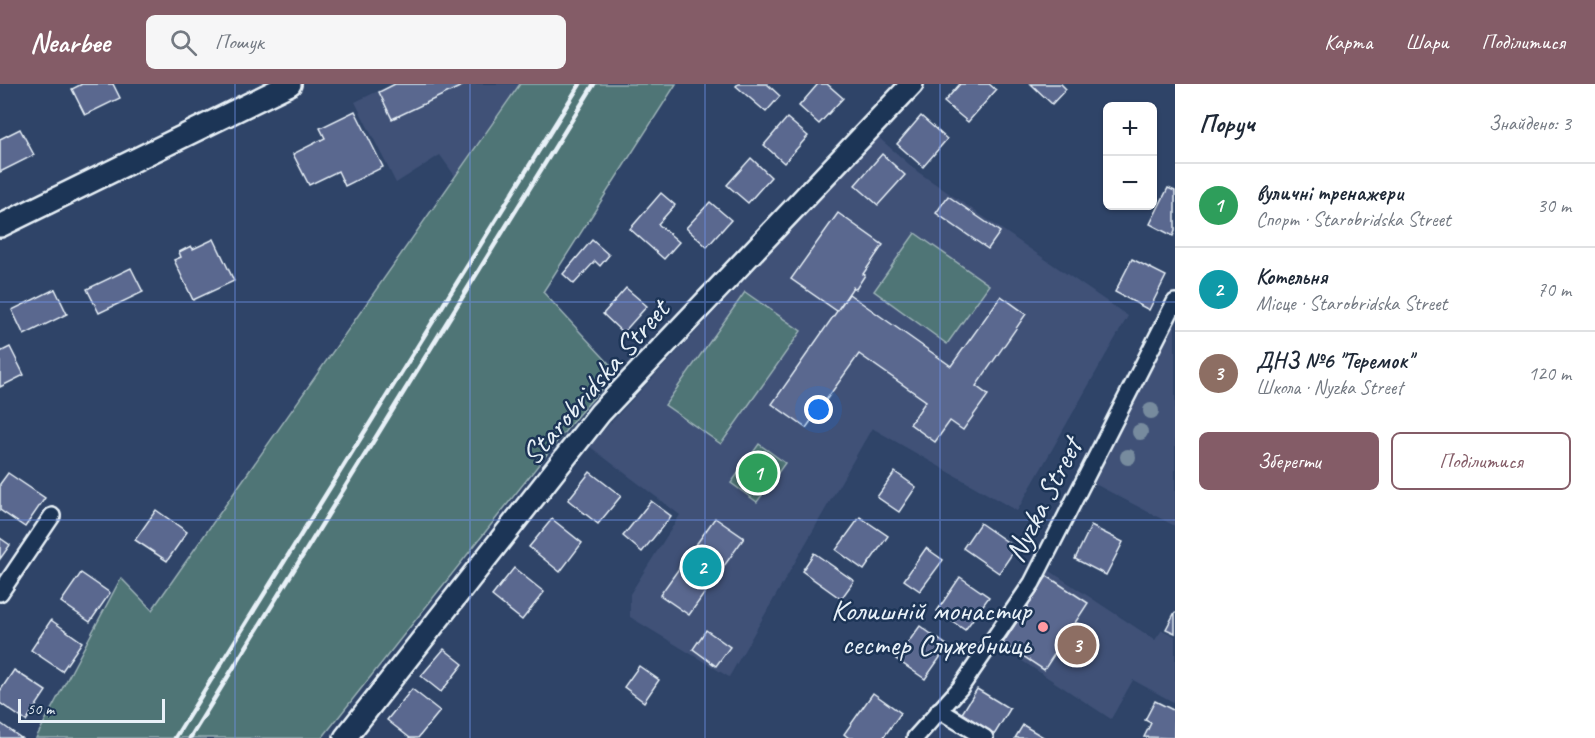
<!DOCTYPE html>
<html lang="uk">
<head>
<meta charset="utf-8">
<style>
  body { margin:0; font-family:Caveat,sans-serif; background:#f6f6f7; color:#1f2937 }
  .controls { position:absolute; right:18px; top:18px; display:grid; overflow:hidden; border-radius:9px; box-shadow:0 2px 4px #0004 }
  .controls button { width:54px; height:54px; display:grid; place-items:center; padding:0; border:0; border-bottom:2px solid #e0e1e3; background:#fff; color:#1f2937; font:30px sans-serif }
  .scale { position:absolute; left:18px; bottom:15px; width:147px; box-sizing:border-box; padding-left:6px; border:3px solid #e8f1f8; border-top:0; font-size:16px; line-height:21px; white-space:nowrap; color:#e8f1f8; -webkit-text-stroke:4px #1d3557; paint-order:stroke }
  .you { position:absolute; left:819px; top:326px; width:21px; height:21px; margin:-15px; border:4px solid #fff; border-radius:50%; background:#1a73e8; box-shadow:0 0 0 9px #1a73e833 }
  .badge { display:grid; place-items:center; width:39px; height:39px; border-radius:50%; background:#845c67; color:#fff; font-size:20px; font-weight:700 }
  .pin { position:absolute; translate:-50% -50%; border:3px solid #fff; box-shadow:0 2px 6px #0006 }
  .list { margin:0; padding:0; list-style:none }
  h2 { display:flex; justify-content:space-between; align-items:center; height:78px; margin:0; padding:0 24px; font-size:26px }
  h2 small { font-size:20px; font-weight:400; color:#747a83 }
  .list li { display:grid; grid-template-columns:39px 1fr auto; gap:18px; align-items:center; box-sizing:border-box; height:84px; padding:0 24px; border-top:2px solid #e0e1e3 }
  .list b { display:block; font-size:22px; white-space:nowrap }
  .list p { margin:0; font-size:20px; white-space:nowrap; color:#747a83 }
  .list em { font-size:20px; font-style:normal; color:#747a83 }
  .actions { display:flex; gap:12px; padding:18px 24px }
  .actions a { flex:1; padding:14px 0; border:2px solid #845c67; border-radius:9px; text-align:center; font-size:21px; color:#845c67 }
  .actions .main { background:#845c67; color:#fff }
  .icon { flex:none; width:33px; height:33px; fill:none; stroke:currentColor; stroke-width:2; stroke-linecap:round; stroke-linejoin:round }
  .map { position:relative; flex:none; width:1175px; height:654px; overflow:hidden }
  header { display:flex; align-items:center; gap:36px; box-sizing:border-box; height:84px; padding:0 30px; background:#845c67; color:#fff }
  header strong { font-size:28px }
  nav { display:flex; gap:33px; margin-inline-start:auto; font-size:21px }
  .search { width:420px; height:54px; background:#f6f6f7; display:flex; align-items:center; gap:15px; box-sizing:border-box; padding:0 21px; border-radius:9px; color:#747a83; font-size:22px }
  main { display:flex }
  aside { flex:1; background:#fff }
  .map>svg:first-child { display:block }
</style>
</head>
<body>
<header>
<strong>Nearbee</strong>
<div class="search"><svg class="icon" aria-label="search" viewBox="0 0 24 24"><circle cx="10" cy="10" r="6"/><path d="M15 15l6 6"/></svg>Пошук</div>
<nav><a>Карта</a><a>Шари</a><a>Поділитися</a></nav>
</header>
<main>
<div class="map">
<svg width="1175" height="654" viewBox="0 0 1175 654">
  <rect width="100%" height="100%" fill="#2f4468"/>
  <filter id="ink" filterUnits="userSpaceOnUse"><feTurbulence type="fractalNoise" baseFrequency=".0167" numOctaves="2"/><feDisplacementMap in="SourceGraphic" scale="12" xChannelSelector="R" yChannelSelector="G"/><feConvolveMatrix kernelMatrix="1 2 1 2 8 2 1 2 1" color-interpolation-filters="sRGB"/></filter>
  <g filter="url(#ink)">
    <g fill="#3f5177">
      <polygon points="393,0 520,0 455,92 440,71 396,99 355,18"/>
      <polygon points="878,53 918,88 1128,232 1017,427 872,344 729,593 630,533 630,510 680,431 589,362"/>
      <polygon points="1175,237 1175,442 1093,399"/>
      <polygon points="1050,487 1155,556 1162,546 1175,552 1175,619 1133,596 1111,635 1001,563"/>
    </g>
    <g fill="#4f7476" stroke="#9cb2b7" stroke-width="1.5">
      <polygon points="520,0 676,0 543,208 617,288 578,331 322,654 36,654 121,494 152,526"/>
      <polygon points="915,149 989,201 947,260 874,207"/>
      <polygon points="745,208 801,247 721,360 665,321"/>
      <polygon points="759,360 785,379 757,418 731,399"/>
    </g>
    <g fill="#5a678f" stroke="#e8f1f8" stroke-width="1.5">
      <polygon points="82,0 113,0 120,14 85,31 72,5"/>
      <polygon points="395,0 466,0 392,35 379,8"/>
      <polygon points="738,0 767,0 780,12 766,28 736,2"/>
      <polygon points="818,0 827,0 843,14 819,40 799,22"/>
      <polygon points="960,0 989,0 996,6 968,38 944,18"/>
      <polygon points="1031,0 1061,0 1066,5 1052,20"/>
      <polygon points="355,27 383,83 345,102 338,87 309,101 293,70 325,54 320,44"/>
      <polygon points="921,32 947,55 923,83 897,60"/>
      <polygon points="787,34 808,52 784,79 764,61"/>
      <polygon points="20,45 34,71 0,88 0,55"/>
      <polygon points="882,70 905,91 878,121 855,101"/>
      <polygon points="751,74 771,93 748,119 727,101"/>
      <polygon points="1168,104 1175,107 1175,147 1173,152 1150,140"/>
      <polygon points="661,109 675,121 658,140 679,158 664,175 630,145"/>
      <polygon points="948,112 1000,148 988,165 936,129"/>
      <polygon points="710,118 731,136 707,163 686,144"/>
      <polygon points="838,129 883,161 863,190 865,191 856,205 853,203 837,227 791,195"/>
      <polygon points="214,155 234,197 193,216 174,176 181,173 179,168 191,162 193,165"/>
      <polygon points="592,156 609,171 600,182 595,177 574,200 563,190"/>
      <polygon points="1132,175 1166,192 1149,226 1115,208"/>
      <polygon points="131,184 143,208 99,229 87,205"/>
      <polygon points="626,204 647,222 623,249 603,230"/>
      <polygon points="55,205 67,230 24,251 12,226"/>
      <polygon points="849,210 951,282 1001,212 1026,230 976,302 988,311 963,346 950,337 935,358 910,340 926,317 859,270 806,344 772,320"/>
      <polygon points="10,263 24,291 0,303 0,268"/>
      <polygon points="590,388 621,412 598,440 568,416"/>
      <polygon points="895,388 916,403 899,428 877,413"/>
      <polygon points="8,389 45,414 25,443 0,426 0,400"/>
      <polygon points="651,417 671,432 642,468 623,452"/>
      <polygon points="156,426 187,448 167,477 135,456"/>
      <polygon points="860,433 888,452 864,486 836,466"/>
      <polygon points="715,434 744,454 689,531 660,511"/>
      <polygon points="552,435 582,459 560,488 529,463"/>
      <polygon points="980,439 1016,464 999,489 963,464"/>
      <polygon points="1091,442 1123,458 1106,491 1075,475"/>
      <polygon points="0,454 10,461 0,475"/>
      <polygon points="926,464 943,476 920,507 904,496"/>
      <polygon points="814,469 854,497 841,515 802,487"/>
      <polygon points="514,484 544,508 522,536 492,512"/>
      <polygon points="81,489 110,509 90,538 61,518"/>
      <polygon points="1047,492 1088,519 1044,586 1003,559"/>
      <polygon points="960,493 989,513 965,546 937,527"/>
      <polygon points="1175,528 1175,549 1166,545"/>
      <polygon points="51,536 82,558 62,587 31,566"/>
      <polygon points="920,542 948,562 925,595 896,575"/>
      <polygon points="706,546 730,563 716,582 693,565"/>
      <polygon points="444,565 463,580 441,608 421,592"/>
      <polygon points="639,582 659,596 644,618 624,603"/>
      <polygon points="14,586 46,607 26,637 0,619 0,607"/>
      <polygon points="412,605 440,627 418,654 410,654 387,636"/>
      <polygon points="977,605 1010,625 994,651 961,631"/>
      <polygon points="873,609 901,629 883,654 849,654 844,650"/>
      <polygon points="1155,617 1175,627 1174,654 1144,653 1151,639 1145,636"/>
      <polygon points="0,639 21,654 0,654"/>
      <polygon points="1023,641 1045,654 1015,654"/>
    </g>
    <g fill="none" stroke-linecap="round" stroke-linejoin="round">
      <defs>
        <g id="street">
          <polyline points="0,509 52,432"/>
          <polyline points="939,626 985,654"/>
          <polyline points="915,654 960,604 1032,499 1175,218"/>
        </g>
        <g id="secondary">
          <polyline points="0,142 290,0"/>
          <polyline points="345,654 600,329 912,0"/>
        </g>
      </defs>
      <use href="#street" stroke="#e8f1f8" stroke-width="20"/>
      <use href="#secondary" stroke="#e8f1f8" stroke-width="26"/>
      <use href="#street" stroke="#1d3557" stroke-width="15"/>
      <use href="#secondary" stroke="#1d3557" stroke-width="21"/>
      <g stroke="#e8f1f8" stroke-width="4.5">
        <polyline points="175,654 580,0"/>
        <polyline points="190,654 594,0"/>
      </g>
    </g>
    <g fill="#778b9e">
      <circle cx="1151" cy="327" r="8"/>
      <circle cx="1140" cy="348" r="8"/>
      <circle cx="1128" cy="373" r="8"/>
    </g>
  </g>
  <path fill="none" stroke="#6e8fe5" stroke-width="1.5" stroke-opacity="0.55" d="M 235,0 L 235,654M 470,0 L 470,654M 705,0 L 705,654M 940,0 L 940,654M 0,218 L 1175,218M 0,436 L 1175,436"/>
  <circle fill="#ff9aa2" stroke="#1d3557" stroke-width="2" cx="1043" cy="543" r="6"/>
  <g text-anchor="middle" stroke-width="5" stroke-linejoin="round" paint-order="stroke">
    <g font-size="30" fill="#e8f1f8" stroke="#1d3557">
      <text transform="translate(595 298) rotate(-49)" y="10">Starobridska Street</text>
      <text transform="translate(1043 416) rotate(-63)" y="10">Nyzka Street</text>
    </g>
    <g font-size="30" fill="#e8f1f8" stroke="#1d3557" text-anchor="end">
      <text x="1031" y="536">Колишній монастир<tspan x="1031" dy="34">сестер Служебниць</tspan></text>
    </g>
  </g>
</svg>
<div class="controls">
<button>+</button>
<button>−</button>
</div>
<div class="scale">50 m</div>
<div class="you"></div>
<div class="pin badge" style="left:758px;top:389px;background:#2e9e5b">1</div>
<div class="pin badge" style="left:702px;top:483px;background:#0f9aa8">2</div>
<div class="pin badge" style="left:1077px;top:561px;background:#8d6e63">3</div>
</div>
<aside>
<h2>Поруч<small>Знайдено: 3</small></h2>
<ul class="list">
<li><span class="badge" style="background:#2e9e5b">1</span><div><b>вуличні тренажери</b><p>Спорт · Starobridska Street</p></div><em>30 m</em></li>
<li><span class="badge" style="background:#0f9aa8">2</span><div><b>Котельня</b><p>Місце · Starobridska Street</p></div><em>70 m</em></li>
<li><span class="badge" style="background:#8d6e63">3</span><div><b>ДНЗ №6 &quot;Теремок&quot;</b><p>Школа · Nyzka Street</p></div><em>120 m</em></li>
</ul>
<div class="actions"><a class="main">Зберегти</a><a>Поділитися</a></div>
</aside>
</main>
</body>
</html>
